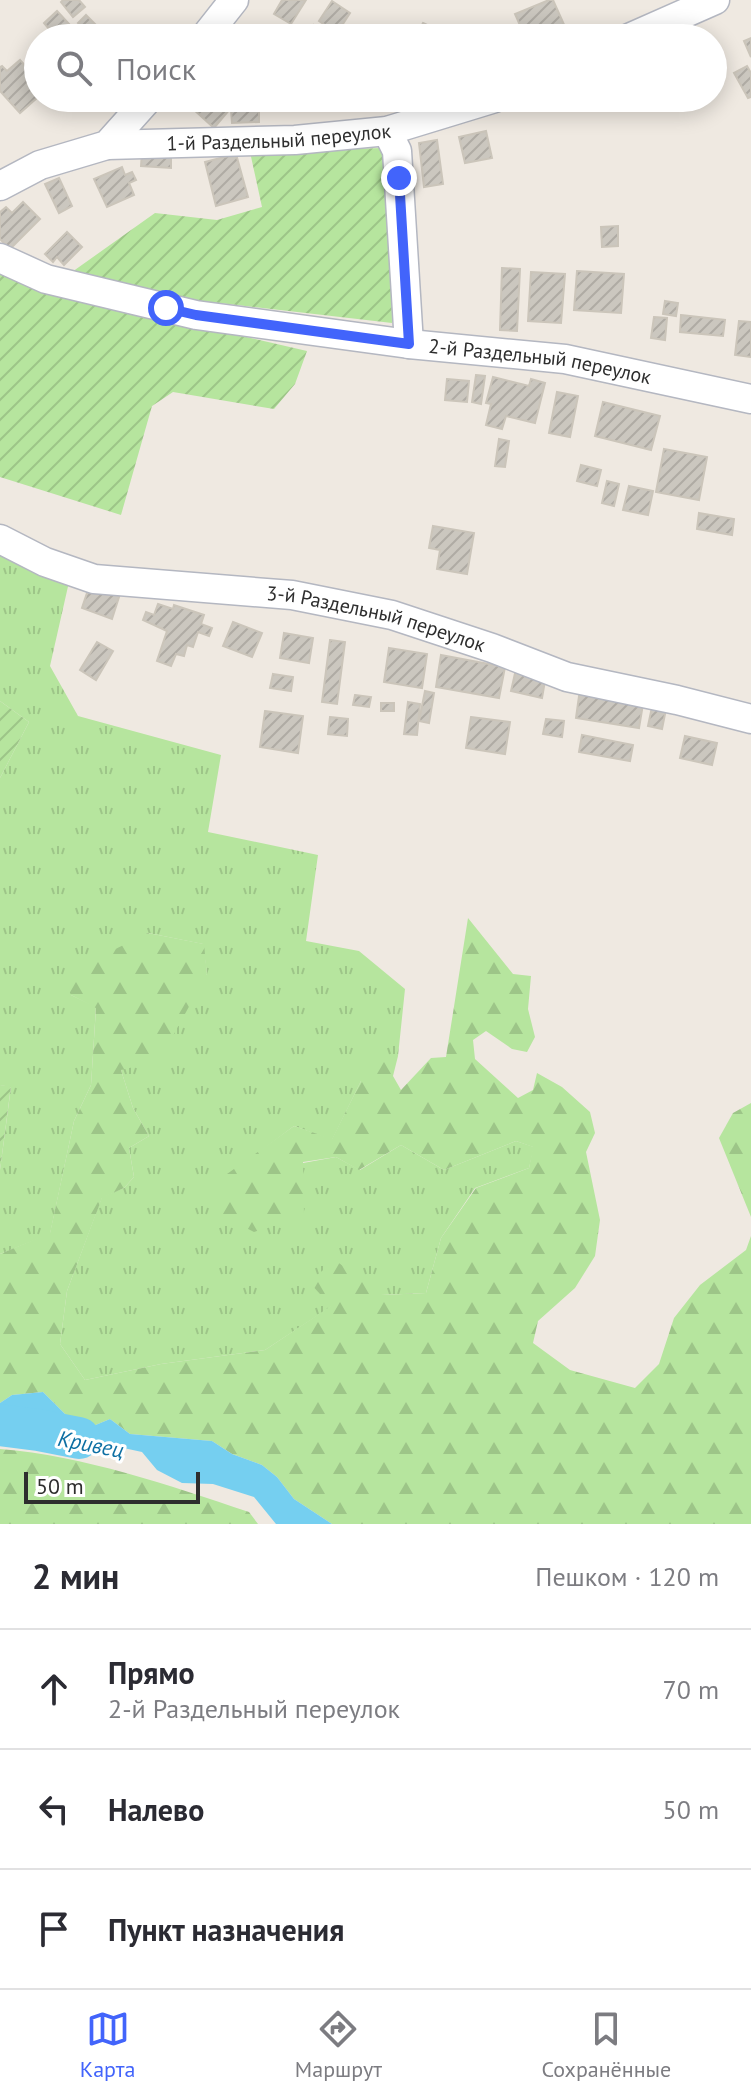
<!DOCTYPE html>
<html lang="ru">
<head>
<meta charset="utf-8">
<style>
  body { margin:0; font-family:"PT Sans",sans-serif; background:#f7f7f7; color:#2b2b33 }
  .scale { position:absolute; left:24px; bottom:20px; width:176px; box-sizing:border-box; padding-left:8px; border:4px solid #2e2e2e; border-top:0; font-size:22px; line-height:28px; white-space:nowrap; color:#2e2e2e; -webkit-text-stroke:6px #fff; paint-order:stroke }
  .stop { position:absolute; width:24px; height:24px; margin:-18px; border:6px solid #4264fb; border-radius:50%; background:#fff }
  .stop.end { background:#4264fb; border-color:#fff; box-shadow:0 2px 8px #0008 }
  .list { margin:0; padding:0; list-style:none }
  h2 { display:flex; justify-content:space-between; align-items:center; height:104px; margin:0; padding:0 32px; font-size:34px }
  h2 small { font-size:26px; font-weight:400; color:#7c7c81 }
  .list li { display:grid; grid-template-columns:52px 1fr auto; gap:24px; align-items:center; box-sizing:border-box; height:120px; padding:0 32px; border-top:2px solid #e1e1e2 }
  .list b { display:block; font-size:30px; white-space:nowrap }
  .list p { margin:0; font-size:26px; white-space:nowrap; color:#7c7c81 }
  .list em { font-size:26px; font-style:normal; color:#7c7c81 }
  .icon { flex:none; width:44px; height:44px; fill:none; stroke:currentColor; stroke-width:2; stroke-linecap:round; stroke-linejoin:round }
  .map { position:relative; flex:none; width:751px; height:1524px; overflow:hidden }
  .search { position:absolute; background:#fff; box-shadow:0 4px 20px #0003; left:24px; right:24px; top:24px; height:88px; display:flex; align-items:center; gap:20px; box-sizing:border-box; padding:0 28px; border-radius:44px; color:#7c7c81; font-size:30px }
  .sheet { height:464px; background:#fff }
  nav { display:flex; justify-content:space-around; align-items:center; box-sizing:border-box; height:112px; border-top:2px solid #e1e1e2; background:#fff; font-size:22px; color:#7c7c81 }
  nav a { display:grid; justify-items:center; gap:4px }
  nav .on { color:#4264fb }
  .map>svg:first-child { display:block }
</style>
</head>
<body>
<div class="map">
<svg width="751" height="1524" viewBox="0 0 751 1524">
  <defs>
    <pattern id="grass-tufts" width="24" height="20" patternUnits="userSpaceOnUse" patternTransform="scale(2)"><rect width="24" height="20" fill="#b6e59e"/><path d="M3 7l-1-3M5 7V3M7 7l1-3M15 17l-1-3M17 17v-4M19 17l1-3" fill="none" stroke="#9dc588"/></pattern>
    <pattern id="forest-firs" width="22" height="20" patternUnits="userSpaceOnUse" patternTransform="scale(2)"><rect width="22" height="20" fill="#b6e59e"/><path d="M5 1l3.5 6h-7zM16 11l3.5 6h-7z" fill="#9dc588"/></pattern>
    <pattern id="garden-furrows" width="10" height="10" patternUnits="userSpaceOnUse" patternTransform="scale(2)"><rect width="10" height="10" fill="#b6e59e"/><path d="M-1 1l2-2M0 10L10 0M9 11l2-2" fill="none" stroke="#9dc588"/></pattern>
    <pattern id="building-hatch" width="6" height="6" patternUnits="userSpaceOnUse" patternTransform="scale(2)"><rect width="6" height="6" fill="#cbc7bf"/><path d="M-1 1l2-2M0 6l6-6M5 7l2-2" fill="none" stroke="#afaba4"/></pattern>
  </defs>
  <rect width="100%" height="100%" fill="#efe9e1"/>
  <polygon fill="url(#grass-tufts)" points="0,546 69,582 50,666 78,716 221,755 208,832 318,855 306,941 359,951 405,989 398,1056 361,1056 361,1081 332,1140 294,1126 258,1153 303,1163 336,1157 360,1170 401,1145 444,1170 516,1141 534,1147 529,1168 475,1188 441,1238 426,1293 381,1295 332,1306 265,1350 161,1364 85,1380 60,1344 67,1291 102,1197 124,1188 134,1177 129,1148 149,1136 133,1108 121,1070 207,974 203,944 148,933 71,995 96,1007 91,1085 74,1121 50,1234 0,1254 0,1170 11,1087 0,1085 0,778 29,722 0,701"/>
  <g fill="url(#forest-firs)">
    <polygon points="468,918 513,974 531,976 528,1009 535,1037 527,1052 512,1049 486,1031 473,1040 475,1059 518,1098 533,1090 537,1073 562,1087 590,1112 595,1133 586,1152 600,1220 595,1256 575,1288 538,1321 533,1343 570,1370 635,1388 659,1364 674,1318 700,1285 746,1250 751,1236 751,1524 332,1524 294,1499 277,1477 262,1465 232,1454 212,1441 130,1434 110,1419 86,1429 68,1417 43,1392 12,1395 0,1403 0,1254 50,1233 74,1121 91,1085 96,1008 71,995 65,982 93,960 148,933 204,944 207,974 159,1061 121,1070 133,1108 149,1136 129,1148 134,1177 124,1188 102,1198 67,1291 60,1344 85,1380 161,1364 265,1350 331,1306 309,1282 335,1260 381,1295 426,1293 441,1238 476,1188 529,1168 533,1147 516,1141 444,1170 401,1145 359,1170 336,1157 303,1162 304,1215 254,1232 211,1210 220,1179 294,1126 332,1139 361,1081 361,1056 398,1056 393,1076 401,1090 431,1058 446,1057"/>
    <polygon points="751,1103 751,1217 719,1138 733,1113"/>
    <path d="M 0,1449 C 85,1456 168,1485 249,1512 L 258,1524 L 0,1524 Z"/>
  </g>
  <g fill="url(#garden-furrows)">
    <polygon points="382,148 390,193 392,323 194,300 72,272 155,213 217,220 262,207 250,152"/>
    <polygon points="0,270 75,297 307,351 295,384 274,409 173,392 152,406 121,515 0,477"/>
    <polygon points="0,701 29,722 0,778"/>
    <polygon points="0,1085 11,1086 0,1170"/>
  </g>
  <polygon fill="#75cff0" points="43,1392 68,1417 86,1429 110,1419 130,1434 212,1441 232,1454 262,1465 277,1477 294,1499 332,1524 276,1524 254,1497 213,1484 182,1483 157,1470 142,1452 105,1444 90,1451 66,1451 44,1446 0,1409 0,1403 12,1395"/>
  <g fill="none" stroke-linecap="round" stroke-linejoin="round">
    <polyline stroke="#75cff0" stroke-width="42" points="0,1425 38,1430 79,1438"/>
  </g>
  <g fill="url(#building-hatch)" stroke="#cbc5ba" stroke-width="2">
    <polygon points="63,0 79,0 85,7 73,17 61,2"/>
    <polygon points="282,0 306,0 291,24 274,14"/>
    <polygon points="549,0 553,0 566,29 546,38 533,38 529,30 523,32 515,14"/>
    <polygon points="332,1 350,13 337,33 319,21"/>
    <polygon points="57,11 82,38 41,38 50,30 44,23"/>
    <polygon points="86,15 97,26 89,34 78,23"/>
    <polygon points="423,23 454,38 415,38"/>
    <polygon points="314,25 329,34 326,38 316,38 309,34"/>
    <polygon points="511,29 516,38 502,38 500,35"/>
    <polygon points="751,38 751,57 744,41"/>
    <polygon points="713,50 723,66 713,71"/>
    <polygon points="20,60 38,80 38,97 20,113 0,91 0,67 2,66 7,71"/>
    <polygon points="747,66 751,73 751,97 748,98 734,73"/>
    <polygon points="181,98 230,98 235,103 214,128"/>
    <polygon points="239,98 254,98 251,106 238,100"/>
    <polygon points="231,110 259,110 259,122 232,123"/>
    <polygon points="486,131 492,158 465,163 459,137"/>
    <polygon points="437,140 443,184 424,187 419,143"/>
    <polygon points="142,152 171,153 171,168 141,166"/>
    <polygon points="236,154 248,197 216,206 205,162"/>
    <polygon points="122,167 125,175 132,172 136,180 129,183 134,195 107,207 94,179"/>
    <polygon points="59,178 72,206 59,213 45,184"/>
    <polygon points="23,202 40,219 10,249 0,239 0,212 6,207 12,213"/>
    <polygon points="618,226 618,246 602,247 601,227"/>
    <polygon points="67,232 82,247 64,265 57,257 53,262 45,254"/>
    <polygon points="502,268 520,269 517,331 500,330"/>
    <polygon points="577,271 624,274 621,313 574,310"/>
    <polygon points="531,272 565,274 561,323 528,321"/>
    <polygon points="665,301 678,303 676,316 663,314"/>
    <polygon points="681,315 725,320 723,336 680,332"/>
    <polygon points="654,317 667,318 665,340 651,338"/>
    <polygon points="739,321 751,322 751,357 735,355"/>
    <polygon points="476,375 485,376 481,404 472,402"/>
    <polygon points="493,377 529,386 531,379 545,383 535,423 506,416 502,429 486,425 491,404 486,403"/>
    <polygon points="447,379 469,381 467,402 445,400"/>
    <polygon points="557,392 578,396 570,437 549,433"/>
    <polygon points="603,402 660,416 651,450 595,436"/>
    <polygon points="499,439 509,441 505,467 495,466"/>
    <polygon points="664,449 707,457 699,500 656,492"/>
    <polygon points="581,465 601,470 597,486 577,481"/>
    <polygon points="607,481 619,484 614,506 602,503"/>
    <polygon points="629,486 653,491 648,515 623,510"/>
    <polygon points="699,513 734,519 732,535 697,529"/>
    <polygon points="433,526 474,533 467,574 437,569 440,550 429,548"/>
    <polygon points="90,584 120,594 112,619 82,608"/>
    <polygon points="158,604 173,609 174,605 204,615 201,624 212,628 209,636 198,632 193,647 187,645 184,656 176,654 171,666 157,661 167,631 143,620 146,612 154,615"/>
    <polygon points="233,622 262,633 252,657 223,646"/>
    <polygon points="284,633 313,638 309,663 280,658"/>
    <polygon points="330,640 345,642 337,704 322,702"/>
    <polygon points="97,642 113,651 96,680 80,670"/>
    <polygon points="389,648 427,654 422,688 384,682"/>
    <polygon points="441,655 505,667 499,698 436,687"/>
    <polygon points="516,669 546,675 542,698 511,691"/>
    <polygon points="273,674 293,677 291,691 270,688"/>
    <polygon points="580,689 644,698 639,728 576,718"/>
    <polygon points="425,691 434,693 429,723 419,721"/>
    <polygon points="355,695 371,697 369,707 353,705"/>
    <polygon points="408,702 420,704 417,735 404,734"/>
    <polygon points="653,702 667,704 662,729 648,726"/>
    <rect x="381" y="703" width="13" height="8"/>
    <polygon points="265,711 303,716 298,753 260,747"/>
    <polygon points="330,717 348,719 347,736 328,734"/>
    <polygon points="471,717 510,722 505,754 466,748"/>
    <polygon points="546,719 564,721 562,737 543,734"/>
    <polygon points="582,735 633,745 630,761 579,752"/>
    <polygon points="685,736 717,743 712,765 680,758"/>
  </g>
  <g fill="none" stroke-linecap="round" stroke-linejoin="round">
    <defs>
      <g id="minor">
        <polyline points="204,38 234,0"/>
        <polyline points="629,38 715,0"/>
        <polyline points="387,131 397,151 409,344"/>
        <path id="s1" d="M 107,145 L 295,140 L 387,131 L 495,98"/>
        <polyline points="0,186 40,165 107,145 149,98"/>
        <path id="s2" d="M 0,258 L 46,279 L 196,315 L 409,344 L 565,359 L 751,399"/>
        <path id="s3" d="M 0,539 L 45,562 L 94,579 L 292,595 L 392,615 L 492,648 L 567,677 L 677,700 L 751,719"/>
      </g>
    </defs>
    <use href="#minor" stroke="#b4b7c1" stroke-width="31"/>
    <use href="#minor" stroke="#fff" stroke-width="28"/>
  </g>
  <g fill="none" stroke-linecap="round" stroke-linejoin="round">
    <polyline stroke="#4264fb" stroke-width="10" points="166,308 196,315 409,344 399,178"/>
  </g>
  <g text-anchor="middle" stroke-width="6" stroke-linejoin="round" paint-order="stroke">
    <g font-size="20" fill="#2e2e2e" stroke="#fff">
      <text dy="7" stroke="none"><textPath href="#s1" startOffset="172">1-й Раздельный переулок</textPath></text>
      <text dy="7" stroke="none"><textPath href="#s2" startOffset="552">2-й Раздельный переулок</textPath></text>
      <text dy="7" stroke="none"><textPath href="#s3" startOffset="388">3-й Раздельный переулок</textPath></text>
    </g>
    <g font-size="22" font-style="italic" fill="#0d6fa3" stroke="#fff">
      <text transform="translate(91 1444) rotate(11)" y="8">Кривец</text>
    </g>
  </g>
</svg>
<div class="scale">50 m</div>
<div class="stop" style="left:166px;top:308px"></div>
<div class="stop end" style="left:399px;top:178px"></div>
<div class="search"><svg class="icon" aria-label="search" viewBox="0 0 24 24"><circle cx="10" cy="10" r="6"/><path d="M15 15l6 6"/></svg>Поиск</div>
</div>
<section class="sheet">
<h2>2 мин<small>Пешком · 120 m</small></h2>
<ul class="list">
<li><svg class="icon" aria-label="ahead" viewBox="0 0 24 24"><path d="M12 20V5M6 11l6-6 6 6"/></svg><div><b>Прямо</b><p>2-й Раздельный переулок</p></div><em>70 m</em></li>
<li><svg class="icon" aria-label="left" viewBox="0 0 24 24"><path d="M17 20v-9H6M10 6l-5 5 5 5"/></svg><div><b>Налево</b></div><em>50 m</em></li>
<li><svg class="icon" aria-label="arrive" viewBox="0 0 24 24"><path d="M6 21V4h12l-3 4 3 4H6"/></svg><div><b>Пункт назначения</b></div></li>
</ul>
</section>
<nav>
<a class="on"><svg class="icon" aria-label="map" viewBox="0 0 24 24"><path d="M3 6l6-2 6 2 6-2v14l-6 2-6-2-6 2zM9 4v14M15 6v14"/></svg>Карта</a>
<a><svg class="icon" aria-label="directions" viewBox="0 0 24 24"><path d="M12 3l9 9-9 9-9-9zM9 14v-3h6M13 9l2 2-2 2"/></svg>Маршрут</a>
<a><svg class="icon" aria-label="saved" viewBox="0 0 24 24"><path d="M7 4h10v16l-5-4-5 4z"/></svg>Сохранённые</a>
</nav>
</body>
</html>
